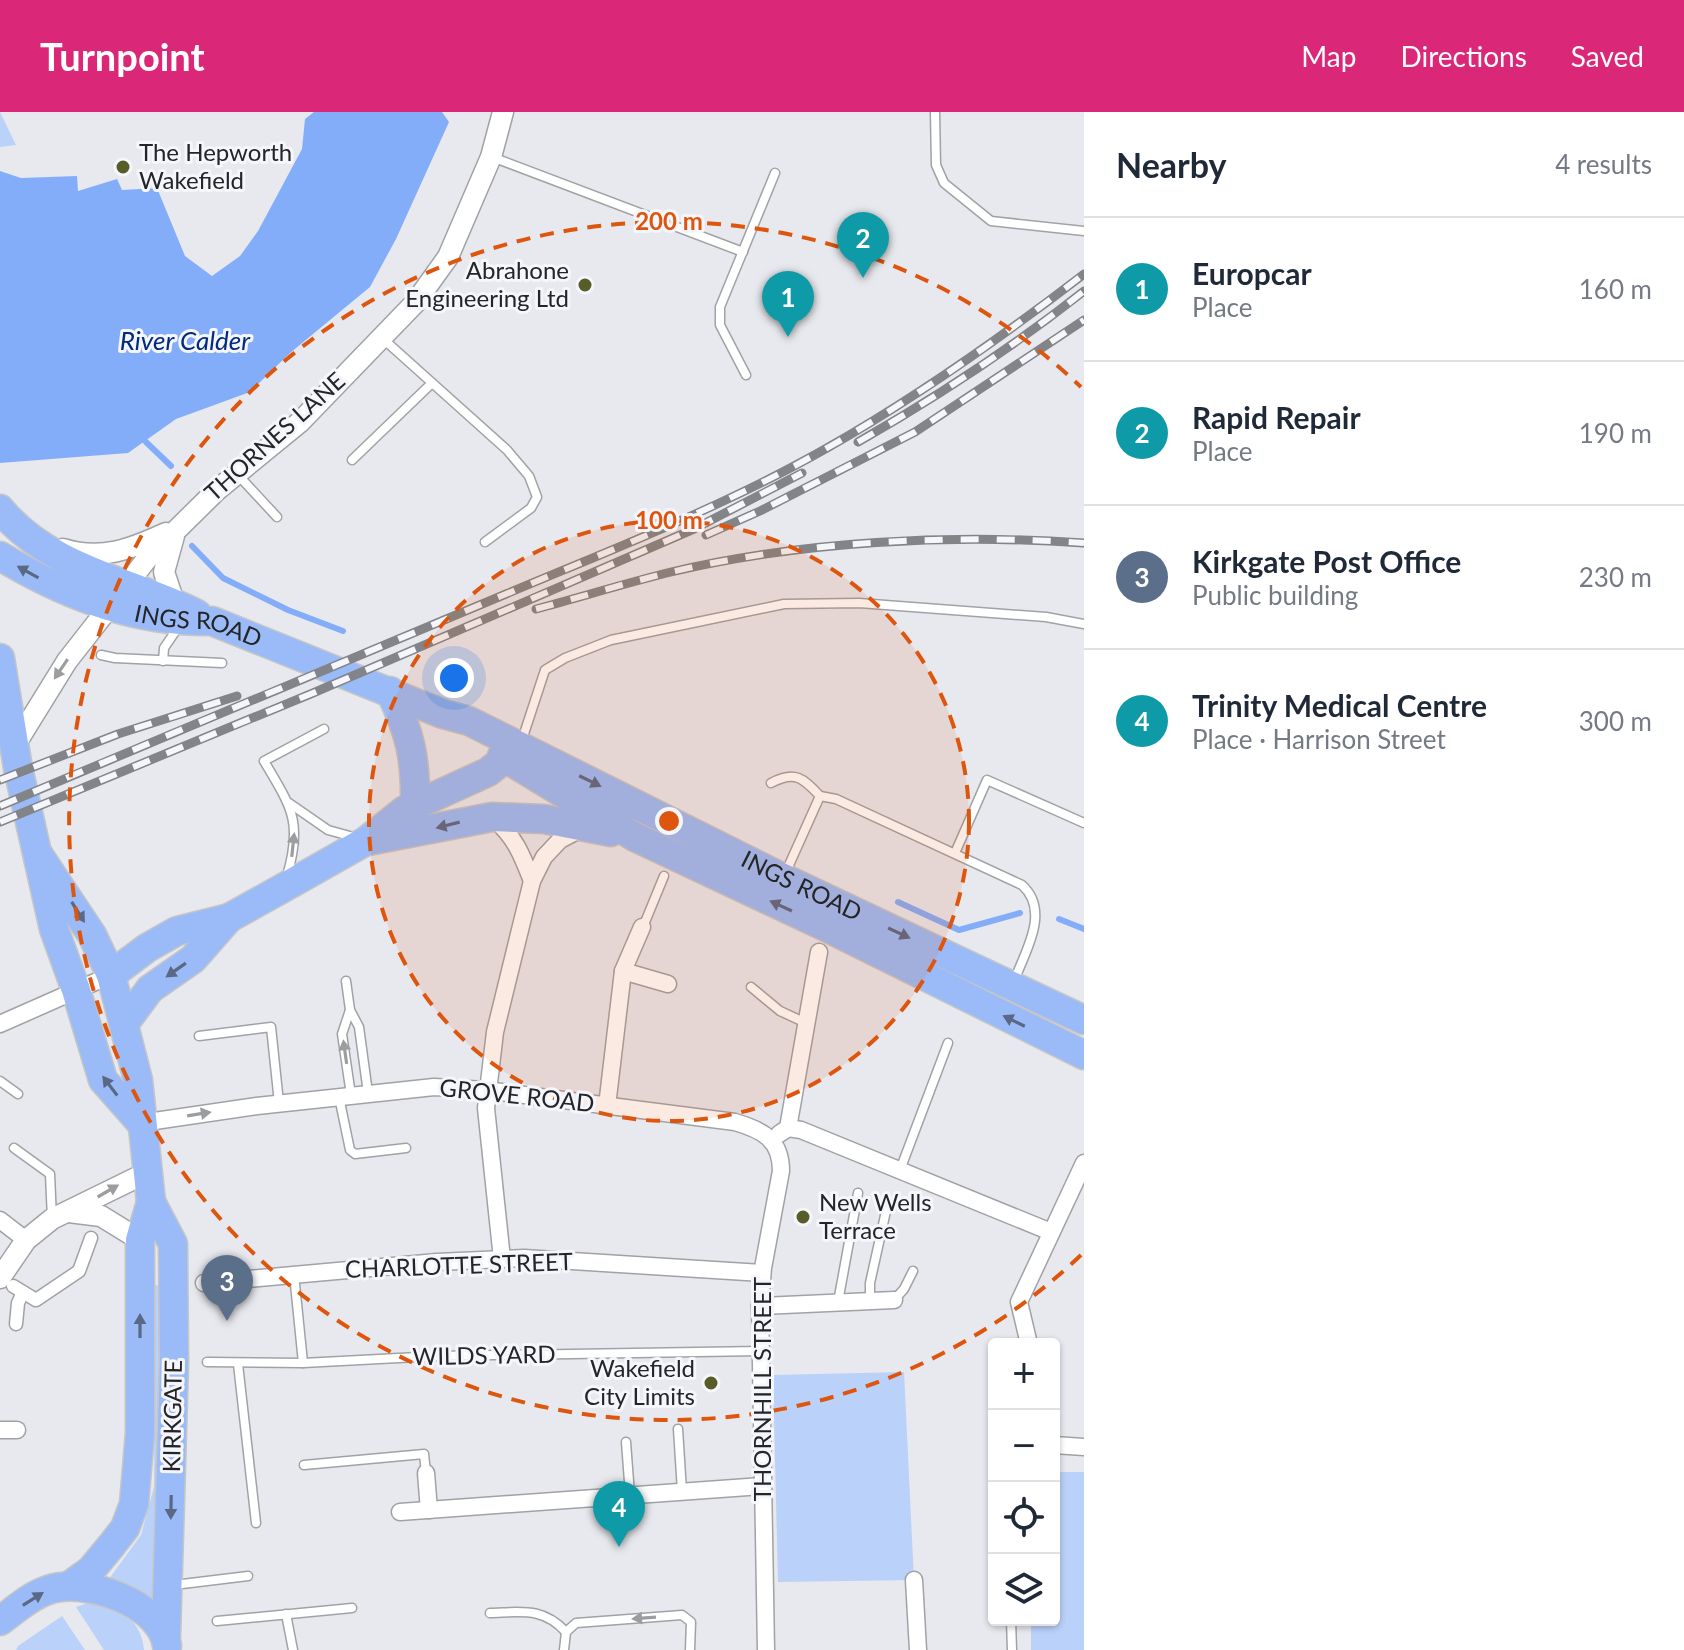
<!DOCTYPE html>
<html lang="en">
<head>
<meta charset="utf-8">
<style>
  body { margin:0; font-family:Lato,sans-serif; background:#f2f2f3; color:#1f2937 }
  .controls { position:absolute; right:24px; bottom:24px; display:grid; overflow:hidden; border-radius:8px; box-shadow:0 2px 6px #0004 }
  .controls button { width:72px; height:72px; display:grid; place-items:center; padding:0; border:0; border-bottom:2px solid #e0e1e3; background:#fff; color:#1f2937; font:40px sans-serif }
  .you { position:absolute; left:454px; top:566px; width:28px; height:28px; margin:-20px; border:6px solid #fff; border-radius:50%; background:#1a73e8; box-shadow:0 0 0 12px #1a73e833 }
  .badge { display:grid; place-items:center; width:52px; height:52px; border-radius:50%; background:#db2777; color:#fff; font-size:26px; font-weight:700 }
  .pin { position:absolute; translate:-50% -66px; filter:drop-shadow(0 2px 4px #0008) }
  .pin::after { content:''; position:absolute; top:42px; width:28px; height:24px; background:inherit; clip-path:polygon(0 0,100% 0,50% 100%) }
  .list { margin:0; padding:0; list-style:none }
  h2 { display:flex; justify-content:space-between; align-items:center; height:104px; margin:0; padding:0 32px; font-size:34px }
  h2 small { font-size:26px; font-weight:400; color:#747a83 }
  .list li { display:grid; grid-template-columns:52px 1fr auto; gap:24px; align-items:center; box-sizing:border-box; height:144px; padding:0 32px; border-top:2px solid #e0e1e3 }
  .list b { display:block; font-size:30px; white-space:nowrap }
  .list p { margin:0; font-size:26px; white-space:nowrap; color:#747a83 }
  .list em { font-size:26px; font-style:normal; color:#747a83 }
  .icon { flex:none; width:44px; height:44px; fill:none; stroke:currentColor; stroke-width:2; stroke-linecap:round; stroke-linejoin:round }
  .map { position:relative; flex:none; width:1084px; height:1538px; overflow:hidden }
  header { display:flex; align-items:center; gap:48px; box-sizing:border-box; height:112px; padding:0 40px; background:#db2777; color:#fff }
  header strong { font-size:38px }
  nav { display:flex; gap:44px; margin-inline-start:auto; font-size:28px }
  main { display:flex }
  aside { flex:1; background:#fff }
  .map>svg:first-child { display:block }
</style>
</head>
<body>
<header>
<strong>Turnpoint</strong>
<nav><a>Map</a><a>Directions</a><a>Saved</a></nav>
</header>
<main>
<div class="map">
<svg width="1084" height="1538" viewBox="0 0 1084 1538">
  <rect width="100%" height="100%" fill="#e7e9ee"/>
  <g fill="#bad1f9">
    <polygon points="0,0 16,33 0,35"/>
    <polygon points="155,1173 163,1174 160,1191 155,1490 111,1472 109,1467 141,1423 154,1375"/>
    <polygon points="904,1260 914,1468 778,1470 773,1263"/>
    <polygon points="1054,1360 1084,1360 1084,1538 1031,1538 1031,1508 1054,1508"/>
    <path d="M 88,1491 C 117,1493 141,1506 144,1538 L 104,1538 L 76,1495 Z"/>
    <polygon points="62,1504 85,1538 16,1538 18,1534"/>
  </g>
  <polygon fill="#84adf9" points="314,0 442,0 449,10 396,127 370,175 290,241 250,280 176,307 128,341 0,351 0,59 21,66 77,64 78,79 117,67 122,78 157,76 185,144 212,164 240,144 258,119 302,37 305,7"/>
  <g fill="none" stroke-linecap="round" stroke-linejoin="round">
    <g stroke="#84adf9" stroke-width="6">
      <polyline points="146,330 171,354"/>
      <polyline points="192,434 223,466 288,498 343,519"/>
      <polyline points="898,790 959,818 1020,801"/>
      <polyline points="1059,807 1084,817"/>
    </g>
    <defs>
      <g id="service">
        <polyline points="935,0 936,53 944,71 991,109 1084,119"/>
        <polyline points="492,45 743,140"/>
        <polyline points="381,225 507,338 529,364 537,385 531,396 485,430"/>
        <polyline points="746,263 720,213 720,195 775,61"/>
        <polyline points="352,348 432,271"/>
        <polyline points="238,363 277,405"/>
        <polyline points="101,543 115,546 222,551"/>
        <polyline points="163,549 164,536 179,514"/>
        <polyline points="521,631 545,558 565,546 611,528 784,492 859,491 1046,505 1084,512"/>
        <path d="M 771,671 C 795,658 803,666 820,684 L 785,762"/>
        <path d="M 820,684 L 836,687 L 1022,773 C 1051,799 1025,840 1014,869"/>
        <polyline points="289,691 328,718 357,726"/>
        <polyline points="955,741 987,668 1084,711"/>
        <path d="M 287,764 C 303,709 291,695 264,649 L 324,617"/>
        <polyline points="643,815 664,764"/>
        <polyline points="346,869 350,898 359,915 368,981"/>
        <polyline points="751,875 780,899 806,911"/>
        <polyline points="350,898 342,922 351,983"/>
        <polyline points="199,924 271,915 279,991"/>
        <polyline points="0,969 18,982"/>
        <polyline points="339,985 350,1038 355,1042 406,1036"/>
        <polyline points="14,1036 50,1062 52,1107"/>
        <polyline points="900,1058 948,931"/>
        <polyline points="294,1162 303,1251"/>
        <polyline points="894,1188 904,1177 913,1159"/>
        <polyline points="870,1189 870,1171 888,1090"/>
        <polyline points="838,1190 858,1081"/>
        <polyline points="207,1250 303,1251 437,1244 761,1239"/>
        <polyline points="238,1252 256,1411"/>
        <polyline points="678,1317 682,1379"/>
        <polyline points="626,1330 630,1383"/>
        <polyline points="304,1353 424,1342 426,1361"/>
        <polyline points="174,1473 248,1464"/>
        <path d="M 490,1501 C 522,1500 543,1495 566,1520"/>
        <polyline points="286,1502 293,1538"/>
        <polyline points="1011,1508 1012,1538"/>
        <polyline points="217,1509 352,1496"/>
        <polyline points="564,1538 566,1520 576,1511 682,1503 691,1510 690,1538"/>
      </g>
      <g id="pedestrian">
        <polyline points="13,1174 36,1188 79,1159 91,1126"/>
        <polyline points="16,1212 18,1191 23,1180"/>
      </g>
      <g id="minor">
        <path d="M 494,707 C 515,725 522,743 532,769"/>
        <polyline points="623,859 668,872"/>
        <polyline points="0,912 111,863"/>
        <polyline points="607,994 623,859 642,815"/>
        <path d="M 141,1011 L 257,994 L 434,975 L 486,978 L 735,1010 C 762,1018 781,1027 781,1059 L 763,1156 L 760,1194 L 766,1538"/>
        <polyline points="788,1016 801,1018 1051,1120"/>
        <polyline points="779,1022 788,1016 819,840"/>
        <polyline points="0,1108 26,1128"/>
        <polyline points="502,1147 486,996 495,920 532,769 544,745 560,728 583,716"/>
        <polyline points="204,1171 437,1150 524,1146 762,1161"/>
        <polyline points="760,1194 894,1188"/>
        <polyline points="1029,1232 1019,1190 1084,1051"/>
        <polyline points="0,1318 17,1318"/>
        <polyline points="1054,1333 1084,1335"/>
        <polyline points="426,1361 429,1398"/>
        <polyline points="400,1400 762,1374"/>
        <polyline points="914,1468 918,1538"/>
      </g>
      <g id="tertiary">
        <path d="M 63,437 C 101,449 131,437 166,421"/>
        <polyline points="174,490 164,460 174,424"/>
        <polyline points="15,633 67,549 146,448 217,378 300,310 415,191 448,145 491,45 503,0"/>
        <polyline points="69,1100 101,1104 140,1128"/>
        <polyline points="0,1166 26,1128 52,1107 148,1060"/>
      </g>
      <g id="trunk">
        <path d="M 0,397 C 49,457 131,469 197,502"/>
        <path id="s1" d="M 0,444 C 64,483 136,511 212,509 L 443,602 L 469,609 L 783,766 L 1084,908"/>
        <polyline points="0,546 18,656 54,817 76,878 103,968 141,1011"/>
        <path d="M 390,579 C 410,621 416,646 415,693"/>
        <polyline points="502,644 635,725 824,814 1084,943"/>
        <polyline points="368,729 492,705 544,707 611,720"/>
        <polyline points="38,742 92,823 111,863 138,968 151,1090 173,1132 174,1250 166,1523"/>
        <polyline points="111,863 147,836 177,819 229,806 283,776 366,729 405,698 488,660 519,635"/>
        <polyline points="124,912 150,877 193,847 229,806"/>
        <polyline points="69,1474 91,1458 111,1434 125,1416 134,1392 140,1321 140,1128 151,1090"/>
        <path d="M 0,1509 C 15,1498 30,1484 48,1478 C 85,1465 162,1491 167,1534"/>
      </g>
    </defs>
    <use href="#service" stroke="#a0a2a6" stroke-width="11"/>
    <use href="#pedestrian" stroke="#a0a2a6" stroke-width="15"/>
    <use href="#minor" stroke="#a0a2a6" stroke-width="19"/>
    <use href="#tertiary" stroke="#a0a2a6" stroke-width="23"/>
    <use href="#trunk" stroke="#c6c6c7" stroke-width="31"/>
    <use href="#service" stroke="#fff" stroke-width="8"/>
    <use href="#pedestrian" stroke="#fff" stroke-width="12"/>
    <use href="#minor" stroke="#fff" stroke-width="16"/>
    <use href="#tertiary" stroke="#fff" stroke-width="20"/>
    <use href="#trunk" stroke="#9abbf7" stroke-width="28"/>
    <defs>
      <g id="rail">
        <path d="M 858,330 C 937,285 1013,235 1084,179"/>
        <polyline points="706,423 760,399 915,320 1084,208"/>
        <path d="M 536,497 C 581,485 626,471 671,460 C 802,429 950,422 1084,431"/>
        <polyline points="0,668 118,622 237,584"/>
        <path d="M 0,694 C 168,623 337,553 506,482 C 613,437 725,394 827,336 C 917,285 1002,225 1084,162"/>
        <polyline points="0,710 313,581 694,417 802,361"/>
      </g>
    </defs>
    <use href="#rail" stroke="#828487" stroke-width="9"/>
    <use href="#rail" stroke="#f4f6fb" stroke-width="6" stroke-dasharray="18" stroke-linecap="butt"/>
  </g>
  <defs><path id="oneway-solid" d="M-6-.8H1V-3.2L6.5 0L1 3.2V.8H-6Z" transform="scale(2)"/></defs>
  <g fill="#596885">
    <use href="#oneway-solid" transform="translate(28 460) rotate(-151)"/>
    <use href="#oneway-solid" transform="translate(590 669) rotate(26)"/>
    <use href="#oneway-solid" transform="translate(448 713) rotate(166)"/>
    <use href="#oneway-solid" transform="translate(781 794) rotate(-155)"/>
    <use href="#oneway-solid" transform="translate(78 800) rotate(58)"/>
    <use href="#oneway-solid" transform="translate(899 821) rotate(25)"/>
    <use href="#oneway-solid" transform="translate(176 858) rotate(145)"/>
    <use href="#oneway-solid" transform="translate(1014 909) rotate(-154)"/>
    <use href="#oneway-solid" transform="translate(110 974) rotate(-127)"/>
    <use href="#oneway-solid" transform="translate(140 1214) rotate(-90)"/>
    <use href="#oneway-solid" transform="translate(171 1395) rotate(91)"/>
    <use href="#oneway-solid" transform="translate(33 1487) rotate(-32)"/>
  </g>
  <g fill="#9c9d9e">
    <use href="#oneway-solid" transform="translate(61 557) rotate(124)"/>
    <use href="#oneway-solid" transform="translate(293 733) rotate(-84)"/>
    <use href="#oneway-solid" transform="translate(345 940) rotate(-98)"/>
    <use href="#oneway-solid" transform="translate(199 1002) rotate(-9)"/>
    <use href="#oneway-solid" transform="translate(108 1079) rotate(-30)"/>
    <use href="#oneway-solid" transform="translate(644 1506) rotate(176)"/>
  </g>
  <circle cx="669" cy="709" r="300" fill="#de560d" fill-opacity=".12"/>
  <g fill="none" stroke="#de560d" stroke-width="4" stroke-dasharray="14 10">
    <circle cx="669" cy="709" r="300"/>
    <path d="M1081 1143A599 599 0 1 1 1081 275"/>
  </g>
  <g fill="#585c29" stroke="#f4f6fb" stroke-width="3">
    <circle cx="123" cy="55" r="8"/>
    <circle cx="585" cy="173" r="8"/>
    <circle cx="803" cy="1105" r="8"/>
    <circle cx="711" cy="1271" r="8"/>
  </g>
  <g text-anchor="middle" stroke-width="6" stroke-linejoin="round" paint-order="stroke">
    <g font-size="24" fill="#242527" stroke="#f4f6fb" text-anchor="start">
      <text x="139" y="49">The Hepworth<tspan x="139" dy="28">Wakefield</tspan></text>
      <text x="569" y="167" text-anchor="end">Abrahone<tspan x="569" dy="28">Engineering Ltd</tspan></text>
      <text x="819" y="1099">New Wells<tspan x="819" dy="28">Terrace</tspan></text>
      <text x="695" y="1265" text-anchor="end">Wakefield<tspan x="695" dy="28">City Limits</tspan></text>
    </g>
    <g font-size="24" fill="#242527" stroke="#f4f6fb">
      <text transform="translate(275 325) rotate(-42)" y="8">THORNES LANE</text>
      <text dy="8" stroke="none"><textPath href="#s1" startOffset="212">INGS ROAD</textPath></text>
      <text dy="8" stroke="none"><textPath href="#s1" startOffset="872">INGS ROAD</textPath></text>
      <text transform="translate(517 984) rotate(6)" y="8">GROVE ROAD</text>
      <text transform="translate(459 1154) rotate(-2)" y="8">CHARLOTTE STREET</text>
      <text transform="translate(484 1244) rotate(-1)" y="8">WILDS YARD</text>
      <text transform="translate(763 1277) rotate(-90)" y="8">THORNHILL STREET</text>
      <text transform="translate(173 1304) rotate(-89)" y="8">KIRKGATE</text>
    </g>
    <g font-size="26" font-style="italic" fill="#022a7f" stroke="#f4f6fb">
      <text x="185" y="238">River Calder</text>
    </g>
  </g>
  <circle cx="669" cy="709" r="12" fill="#de560d" stroke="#f4f6fb" stroke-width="4"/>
  <g font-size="24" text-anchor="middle" font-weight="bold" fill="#de560d" stroke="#f4f6fb" stroke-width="6" stroke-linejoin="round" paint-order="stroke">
    <text x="669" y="118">200 m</text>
    <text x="669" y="417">100 m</text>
  </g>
</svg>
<div class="controls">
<button>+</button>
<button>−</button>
<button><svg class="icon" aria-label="locate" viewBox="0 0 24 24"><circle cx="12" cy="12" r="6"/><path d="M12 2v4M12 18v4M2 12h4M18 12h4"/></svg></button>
<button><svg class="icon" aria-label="layers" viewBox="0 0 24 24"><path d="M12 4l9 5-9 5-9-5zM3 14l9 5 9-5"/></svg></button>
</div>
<div class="you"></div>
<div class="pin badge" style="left:788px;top:225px;background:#0f9aa8">1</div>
<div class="pin badge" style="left:863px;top:166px;background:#0f9aa8">2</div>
<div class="pin badge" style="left:227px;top:1209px;background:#5c6f8a">3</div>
<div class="pin badge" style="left:619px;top:1435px;background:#0f9aa8">4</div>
</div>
<aside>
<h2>Nearby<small>4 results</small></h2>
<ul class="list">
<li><span class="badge" style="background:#0f9aa8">1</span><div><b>Europcar</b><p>Place</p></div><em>160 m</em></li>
<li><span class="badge" style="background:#0f9aa8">2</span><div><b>Rapid Repair</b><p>Place</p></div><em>190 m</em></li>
<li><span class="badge" style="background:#5c6f8a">3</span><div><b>Kirkgate Post Office</b><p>Public building</p></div><em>230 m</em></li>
<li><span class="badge" style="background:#0f9aa8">4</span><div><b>Trinity Medical Centre</b><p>Place · Harrison Street</p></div><em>300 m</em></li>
</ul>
</aside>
</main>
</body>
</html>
